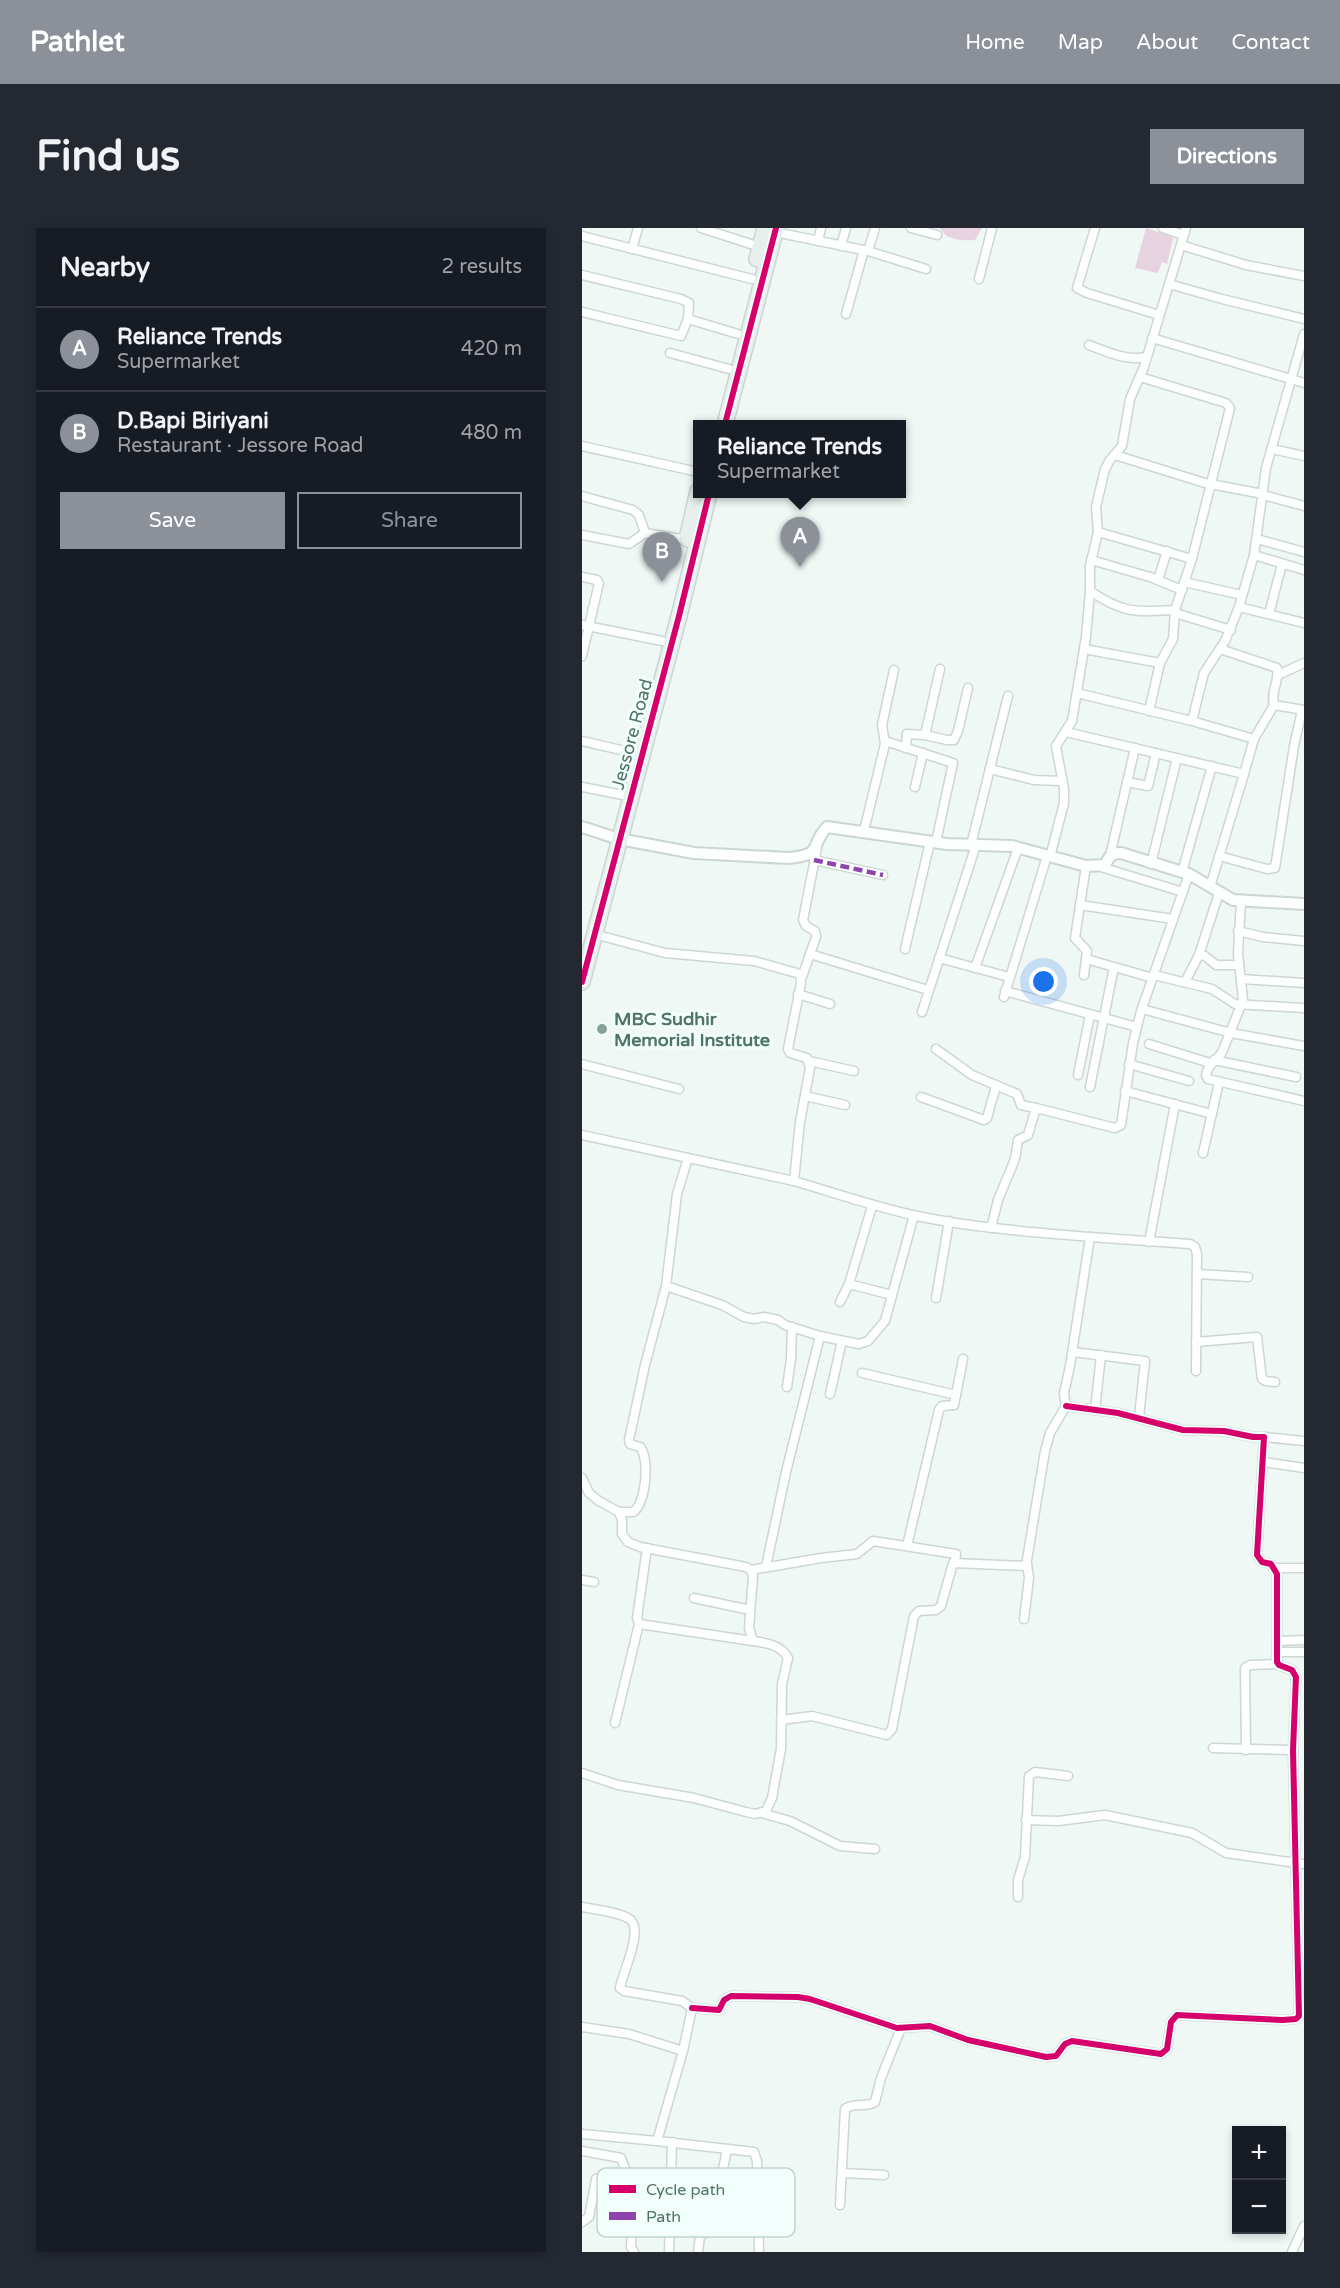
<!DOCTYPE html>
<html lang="en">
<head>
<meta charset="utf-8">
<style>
  body { margin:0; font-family:"Varela Round",sans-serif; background:#242831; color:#f1f3f6 }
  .controls { position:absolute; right:18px; bottom:18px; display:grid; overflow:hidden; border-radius:0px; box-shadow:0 3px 9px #0003 }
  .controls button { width:54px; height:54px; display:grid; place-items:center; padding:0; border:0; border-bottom:2px solid #363941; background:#171b24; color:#f1f3f6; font:30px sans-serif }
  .you { position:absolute; left:462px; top:754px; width:21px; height:21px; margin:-15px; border:4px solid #fff; border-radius:50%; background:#1a73e8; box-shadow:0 0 0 9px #1a73e833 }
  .badge { display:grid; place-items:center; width:39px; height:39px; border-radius:50%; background:#8c9099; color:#fff; font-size:20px; font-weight:700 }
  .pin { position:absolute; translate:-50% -50px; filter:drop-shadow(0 2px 3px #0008) }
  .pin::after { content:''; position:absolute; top:32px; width:21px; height:18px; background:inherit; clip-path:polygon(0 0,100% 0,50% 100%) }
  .popup { position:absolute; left:111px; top:192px; width:213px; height:78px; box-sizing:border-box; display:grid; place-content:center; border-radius:0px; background:#171b24; filter:drop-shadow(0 2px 4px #0005); font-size:20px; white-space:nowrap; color:#9ea1a6 }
  .popup b { font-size:22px; color:#f1f3f6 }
  .popup::after { content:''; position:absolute; left:50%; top:100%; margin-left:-12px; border:12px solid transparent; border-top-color:#171b24 }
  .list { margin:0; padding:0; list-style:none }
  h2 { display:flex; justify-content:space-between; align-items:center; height:78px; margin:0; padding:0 24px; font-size:26px }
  h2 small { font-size:20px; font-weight:400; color:#9ea1a6 }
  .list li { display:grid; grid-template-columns:39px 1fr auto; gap:18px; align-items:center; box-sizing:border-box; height:84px; padding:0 24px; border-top:2px solid #363941 }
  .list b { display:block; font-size:22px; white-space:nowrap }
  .list p { margin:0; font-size:20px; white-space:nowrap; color:#9ea1a6 }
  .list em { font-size:20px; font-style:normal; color:#9ea1a6 }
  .actions { display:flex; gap:12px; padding:18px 24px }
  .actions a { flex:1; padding:14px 0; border:2px solid #8c9099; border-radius:0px; text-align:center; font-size:21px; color:#8c9099 }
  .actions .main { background:#8c9099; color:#fff }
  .map { position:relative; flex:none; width:722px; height:2024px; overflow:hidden; border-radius:0px }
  header { display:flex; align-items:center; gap:36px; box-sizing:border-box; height:84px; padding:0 30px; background:#8c9099; color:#fff }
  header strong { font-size:28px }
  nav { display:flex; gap:33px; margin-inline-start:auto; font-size:21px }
  .intro { display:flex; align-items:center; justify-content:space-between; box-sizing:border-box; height:144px; padding:0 36px }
  h1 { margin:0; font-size:42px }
  .button { padding:15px 27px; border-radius:0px; background:#8c9099; color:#fff; font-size:21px; font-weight:700 }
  main { display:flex; gap:36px; padding:0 36px }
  aside { flex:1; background:#171b24; border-radius:0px; box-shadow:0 3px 9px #0003 }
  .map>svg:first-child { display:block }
</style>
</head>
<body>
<header>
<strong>Pathlet</strong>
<nav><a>Home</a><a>Map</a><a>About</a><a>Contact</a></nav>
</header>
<div class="intro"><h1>Find us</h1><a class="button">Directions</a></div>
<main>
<aside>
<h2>Nearby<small>2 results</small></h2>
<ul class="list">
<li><span class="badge">A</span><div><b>Reliance Trends</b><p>Supermarket</p></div><em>420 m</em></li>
<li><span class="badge">B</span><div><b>D.Bapi Biriyani</b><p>Restaurant · Jessore Road</p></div><em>480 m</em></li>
</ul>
<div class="actions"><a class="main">Save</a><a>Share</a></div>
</aside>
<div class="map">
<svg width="722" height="2024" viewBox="0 0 722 2024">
  <rect width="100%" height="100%" fill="#f0f8f6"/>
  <g fill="#e7d2e0">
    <path d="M 358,0 L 400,0 L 393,12 C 380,13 363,12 358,0 Z"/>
    <polygon points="564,0 589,8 591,11 585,36 580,34 576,45 553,40"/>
  </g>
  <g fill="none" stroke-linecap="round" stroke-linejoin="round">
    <defs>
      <g id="street">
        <polyline points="119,0 178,19"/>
        <polyline points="329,0 355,7"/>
        <polyline points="513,0 495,60 505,65 577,87"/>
        <polyline points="581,0 601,7"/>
        <polyline points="193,4 286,23 344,41"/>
        <polyline points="0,8 170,51"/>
        <polyline points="236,13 239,0"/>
        <polyline points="599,17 664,37 722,48"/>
        <polyline points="259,18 264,0"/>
        <polyline points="50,21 56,0"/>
        <polyline points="286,23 293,0"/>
        <polyline points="0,47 99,71 107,75 106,91 156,106"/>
        <polyline points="397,51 410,0"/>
        <polyline points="587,56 640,71 722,91"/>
        <polyline points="0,84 99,108 106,91"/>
        <polyline points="264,86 282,22"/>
        <polyline points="570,110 722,155"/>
        <path d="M 507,117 C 526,124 543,133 564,129"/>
        <polyline points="88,125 147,141"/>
        <polyline points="558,149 644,175 648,180 610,331 593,382 591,411 578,435 567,483"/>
        <polyline points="0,218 116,244"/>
        <polyline points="690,221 722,228"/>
        <polyline points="533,227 623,255 681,266"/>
        <polyline points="681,267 722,278"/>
        <polyline points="0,268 51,282 57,287 63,305"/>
        <polyline points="516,304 610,331"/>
        <polyline points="0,307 47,316 63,305 105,312"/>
        <polyline points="675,311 722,324"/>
        <polyline points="672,327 722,342"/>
        <polyline points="509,332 568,349 600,362"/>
        <polyline points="0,349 15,352 17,355 0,428"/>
        <polyline points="576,352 585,323"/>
        <polyline points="602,354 660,367"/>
        <path d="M 508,363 C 542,386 554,384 593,382"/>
        <polyline points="657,379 722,395"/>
        <polyline points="593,385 649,402"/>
        <polyline points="687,386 700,336"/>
        <polyline points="0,397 80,413"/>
        <polyline points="502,421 578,435"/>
        <path d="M 638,421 L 695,440 C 698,452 688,465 692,477 L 722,482"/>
        <polyline points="696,447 722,435"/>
        <polyline points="495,465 610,493 672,511 692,477"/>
        <polyline points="610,493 622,445 643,413 657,379 672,327 684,240 722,106"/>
        <polyline points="484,504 662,546 628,659"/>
        <polyline points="343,507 365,512 372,512 376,503 386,460"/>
        <polyline points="0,513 52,525"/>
        <polyline points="303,513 371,535 354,614"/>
        <polyline points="324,520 325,506 343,507 358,441"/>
        <polyline points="408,541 452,552 480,553"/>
        <polyline points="662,546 672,511"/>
        <polyline points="545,554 566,558 574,525"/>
        <polyline points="0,559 41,567"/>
        <polyline points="333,559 341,525"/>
        <polyline points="282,603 303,516 300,497 312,442"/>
        <polyline points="389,617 426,468"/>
        <polyline points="528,628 553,520"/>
        <polyline points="637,628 685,641 693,640 712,518 720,482"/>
        <polyline points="468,629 482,575 482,561 474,518 490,493 504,409 508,363 508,338 516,304 514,279 523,241 528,232 540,218 548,171 562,139 604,0"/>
        <polyline points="232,632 301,647"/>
        <polyline points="569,636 595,530"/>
        <polyline points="519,639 601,664"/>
        <polyline points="600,644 630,538"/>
        <path d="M 659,673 L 656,726 L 661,772 L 641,822 C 636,833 626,835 624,847 L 626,851 L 722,873"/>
        <polyline points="498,677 591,691"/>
        <polyline points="656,703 681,709 722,713"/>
        <path d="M 12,706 L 83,725 L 172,733 L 218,746 L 219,755 L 206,821 L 208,825 L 225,830 L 228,840 L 218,894 L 212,953 C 253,965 293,979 335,988 C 392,1000 450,1004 508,1009 L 488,1138 L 482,1165 L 484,1178 L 468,1205 L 463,1223 L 444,1338 L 371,1335 L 359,1378 L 354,1382 L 337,1383 L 332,1388 L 310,1501 L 305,1507 L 230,1488 L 199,1492"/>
        <polyline points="323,721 348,614"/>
        <polyline points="228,726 346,762"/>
        <polyline points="617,727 637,665"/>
        <polyline points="357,730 427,749"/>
        <polyline points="504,731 571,750"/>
        <polyline points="393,740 436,620"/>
        <polyline points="502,747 505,723 493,710 504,638"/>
        <polyline points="572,747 630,761 653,776 722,780"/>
        <polyline points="220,749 234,709 233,703 224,698 221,692 235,620"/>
        <polyline points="659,751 722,755"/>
        <polyline points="603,754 617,727 623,728 634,737 657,737"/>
        <polyline points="423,763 555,799"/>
        <polyline points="216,766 248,776"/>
        <polyline points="422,769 465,628"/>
        <polyline points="560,781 649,805 722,818"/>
        <polyline points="340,784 394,617"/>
        <polyline points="567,816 628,835"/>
        <polyline points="354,821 390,847 435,866 439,877 454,880 446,907 436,912 433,931 416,972 409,1000"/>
        <polyline points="632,832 714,849"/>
        <polyline points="227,833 272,843"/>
        <polyline points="0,836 97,861"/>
        <polyline points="547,836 607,853"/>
        <polyline points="496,847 508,787"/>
        <polyline points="508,859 532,739"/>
        <polyline points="543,863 630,886"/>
        <polyline points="223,868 263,877"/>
        <polyline points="339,869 402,892 405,890 414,858"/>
        <polyline points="454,880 533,900 539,897 551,815 559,783 607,646"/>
        <polyline points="0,907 212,953"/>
        <polyline points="621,925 637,854"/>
        <polyline points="508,1009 608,1016 613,1019 615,1026 614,1143"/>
        <polyline points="567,1014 593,876"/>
        <polyline points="615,1046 666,1049"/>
        <polyline points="267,1056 310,1067"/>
        <polyline points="84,1058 140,1077 162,1089 172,1091 182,1089 196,1092 203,1097 238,1108 277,1116 286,1113 303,1093 332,987"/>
        <polyline points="354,1070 367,993"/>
        <polyline points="258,1074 267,1056 290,978"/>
        <polyline points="614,1114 675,1109 680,1151 684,1153 693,1154"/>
        <polyline points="491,1124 563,1133 557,1189"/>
        <polyline points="280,1145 374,1167"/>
        <polyline points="205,1159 209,1131 210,1099"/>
        <polyline points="248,1166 260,1113"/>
        <polyline points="513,1182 519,1127"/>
        <polyline points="682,1209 722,1213"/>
        <polyline points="682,1234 722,1240"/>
        <path d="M 0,1250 L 7,1265 L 17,1273 L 37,1284 L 40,1292 L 40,1306 L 46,1314 L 58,1319 L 164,1339 L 169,1342 L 171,1348 L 167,1400 L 171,1413 C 185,1415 199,1417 206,1430 L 200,1456 L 199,1521 L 190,1570 L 184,1583 L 173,1586 L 164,1584 L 112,1570 L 36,1557 L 0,1545"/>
        <path d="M 37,1284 L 51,1284 C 64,1276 68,1230 58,1219 L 48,1216 L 47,1212 L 63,1137 L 84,1058 L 95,966 L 106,930"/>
        <polyline points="325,1318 357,1182 360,1178 372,1177 381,1131"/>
        <polyline points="65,1320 55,1390 57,1396 171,1413"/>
        <polyline points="184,1339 204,1244 238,1108"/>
        <polyline points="693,1340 722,1340"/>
        <polyline points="169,1342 239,1330 275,1326 291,1313 374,1326 373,1334"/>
        <polyline points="0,1352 12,1354"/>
        <polyline points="112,1370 168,1382"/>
        <polyline points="442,1391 447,1350 445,1336"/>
        <polyline points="695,1413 722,1412"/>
        <polyline points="695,1424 722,1424"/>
        <polyline points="33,1495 57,1396"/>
        <polyline points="631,1520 711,1522"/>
        <polyline points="664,1522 663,1440 668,1437 696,1436"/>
        <polyline points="180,1585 208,1593 258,1618 293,1621"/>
        <polyline points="444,1592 476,1593 523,1587 610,1605 644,1625 722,1636"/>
        <polyline points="436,1669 436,1652 443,1629 447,1548 453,1544 486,1548"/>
        <path d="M 0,1679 C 14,1682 33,1683 46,1690 C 64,1699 40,1745 38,1760 L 42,1763 L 100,1773 L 110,1780 L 101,1823"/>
        <polyline points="110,1780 137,1782 142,1772 149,1768 216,1769 228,1771 315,1800 348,1798 386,1812 464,1829 474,1828 483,1816 490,1813 579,1826 585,1821 589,1794 595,1787 701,1792 714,1791 717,1788 711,1522 714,1449 710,1442 697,1437 695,1434 695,1346 689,1336 680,1334 675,1327 682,1209 671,1209 642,1203 601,1202 536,1185 484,1178"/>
        <polyline points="0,1799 47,1806 101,1823 75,1913 172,1924 175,1933 177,2022"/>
        <polyline points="0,1906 75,1913"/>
        <polyline points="0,1923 39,1930 43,1941 52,1955 49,2019 52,2024"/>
        <polyline points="260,1945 302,1947"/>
        <path d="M 258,1977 L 263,1881 C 272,1874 284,1880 293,1874 L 299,1850 L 319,1800"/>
        <polyline points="0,1994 7,1989 14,1951"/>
        <polyline points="87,2024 90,1914"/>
        <polyline points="116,2024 118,2008 136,1998 138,1995 138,1957 145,1921"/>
        <polyline points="710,2024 722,1998"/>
      </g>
      <path id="secondary" d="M 0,599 L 37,611 L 112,625 L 206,630 C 243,627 227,618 245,599 L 365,616 L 430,618 L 504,638 L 523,637 C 527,629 529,625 539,625 L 607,646 L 651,672 L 722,676"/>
      <g id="highway">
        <polyline points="175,31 183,0"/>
        <polyline points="143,196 194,0"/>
        <polyline points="105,311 116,263"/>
        <polyline points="0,754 97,388 127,266"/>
      </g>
    </defs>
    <use href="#street" stroke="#cdd6d4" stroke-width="11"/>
    <use href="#secondary" stroke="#cbd6d2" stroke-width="14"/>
    <use href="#highway" stroke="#c9d6d1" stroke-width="18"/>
    <use href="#street" stroke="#fdfefe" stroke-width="8"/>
    <use href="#secondary" stroke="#fdfefe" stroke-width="10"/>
    <use href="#highway" stroke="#e8f0ed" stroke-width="15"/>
    <polyline stroke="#8e44ad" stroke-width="4.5" stroke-dasharray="9 4.5" stroke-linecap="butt" points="232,632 301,647"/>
    <defs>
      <g id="cycleway">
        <polyline points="143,196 194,0"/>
        <polyline points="0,754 97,388 127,266"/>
        <polyline points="110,1780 137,1782 142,1772 149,1768 216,1769 228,1771 315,1800 348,1798 386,1812 464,1829 474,1828 483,1816 490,1813 579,1826 585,1821 589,1794 595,1787 701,1792 714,1791 717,1788 711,1522 714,1449 710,1442 697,1437 695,1434 695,1346 689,1336 680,1334 675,1327 682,1209 671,1209 642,1203 601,1202 536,1185 484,1178"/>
      </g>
    </defs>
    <use href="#cycleway" stroke="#f2fefc" stroke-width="10"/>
    <use href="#cycleway" stroke="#d6006c" stroke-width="6"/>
  </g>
  <circle fill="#88a298" stroke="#f2fefc" stroke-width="2" cx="20" cy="801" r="6"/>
  <g text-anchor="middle" stroke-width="6" stroke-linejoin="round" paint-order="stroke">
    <g font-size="18" fill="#507466" stroke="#f2fefc">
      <text transform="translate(50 506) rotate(-75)" y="6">Jessore Road</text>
    </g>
    <g font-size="18" font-weight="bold" fill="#507466" stroke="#f2fefc" text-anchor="start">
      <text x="32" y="797">MBC Sudhir<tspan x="32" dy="21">Memorial Institute</tspan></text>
    </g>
  </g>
  <rect x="15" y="1940" width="198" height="69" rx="9" fill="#f2fefc" stroke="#c1d5cf" stroke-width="1.5"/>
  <rect x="27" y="1957" width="27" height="8" fill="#d6006c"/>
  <rect x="27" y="1984" width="27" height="8" fill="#8e44ad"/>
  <g font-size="16" fill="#507466">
    <text x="64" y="1967">Cycle path</text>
    <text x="64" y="1994">Path</text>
  </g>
</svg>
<div class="controls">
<button>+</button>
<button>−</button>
</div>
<div class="you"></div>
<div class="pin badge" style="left:218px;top:339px">A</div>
<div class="popup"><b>Reliance Trends</b>Supermarket</div>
<div class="pin badge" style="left:80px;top:354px">B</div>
</div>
</main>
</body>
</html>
